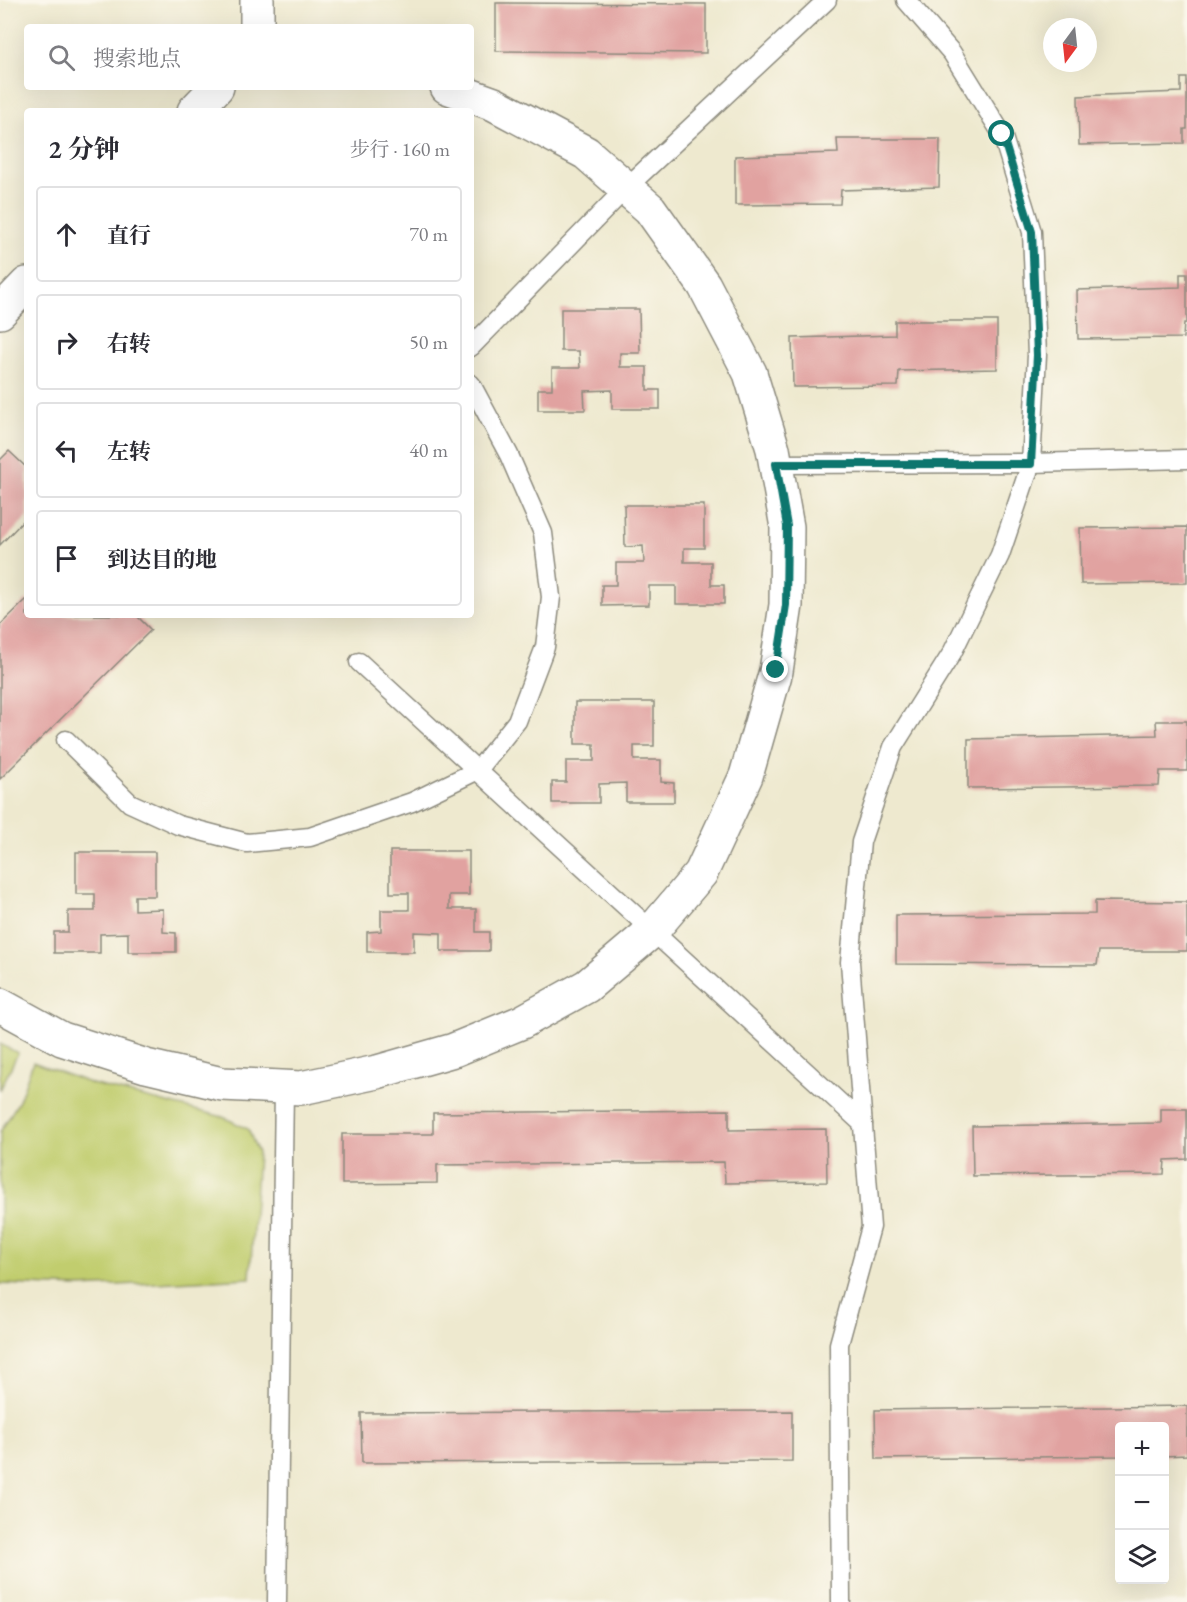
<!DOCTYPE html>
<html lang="zh">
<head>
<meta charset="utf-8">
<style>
  body { margin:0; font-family:"EB Garamond","Noto Serif SC",serif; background:#f2f2f3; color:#2b2b33 }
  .controls { position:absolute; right:18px; bottom:18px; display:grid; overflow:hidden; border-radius:6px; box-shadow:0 6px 24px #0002 }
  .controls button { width:54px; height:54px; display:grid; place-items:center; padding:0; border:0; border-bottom:2px solid #e1e1e2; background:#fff; color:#2b2b33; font:30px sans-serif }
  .compass { position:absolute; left:1043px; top:18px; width:54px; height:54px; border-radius:50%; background:#fff; box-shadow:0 6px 24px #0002; rotate:195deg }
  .stop { position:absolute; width:18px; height:18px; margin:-14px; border:4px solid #0f766e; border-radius:50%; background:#fff }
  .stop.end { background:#0f766e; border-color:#fff; box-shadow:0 2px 6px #0008 }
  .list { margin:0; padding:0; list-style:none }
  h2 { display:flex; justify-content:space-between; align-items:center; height:78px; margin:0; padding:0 24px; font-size:26px }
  h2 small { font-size:20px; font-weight:400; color:#7c7c81 }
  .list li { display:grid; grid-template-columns:39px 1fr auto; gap:18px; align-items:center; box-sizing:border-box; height:96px; margin:0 12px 12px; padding:0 12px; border:2px solid #e1e1e2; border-radius:6px }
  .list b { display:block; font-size:22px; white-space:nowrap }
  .list em { font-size:20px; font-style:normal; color:#7c7c81 }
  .icon { flex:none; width:33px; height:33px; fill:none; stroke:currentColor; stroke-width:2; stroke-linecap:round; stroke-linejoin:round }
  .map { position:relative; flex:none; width:1187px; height:1602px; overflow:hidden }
  .search { position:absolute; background:#fff; box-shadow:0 6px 24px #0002; left:24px; top:24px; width:450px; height:66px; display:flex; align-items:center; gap:15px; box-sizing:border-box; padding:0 21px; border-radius:6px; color:#7c7c81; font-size:22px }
  .panel { position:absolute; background:#fff; box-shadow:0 6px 24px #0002; left:24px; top:108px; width:450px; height:510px; border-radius:6px }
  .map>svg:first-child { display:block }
</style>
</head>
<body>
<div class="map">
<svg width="1187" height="1602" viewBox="0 0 1187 1602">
  <rect width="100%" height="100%" fill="#fbf7ec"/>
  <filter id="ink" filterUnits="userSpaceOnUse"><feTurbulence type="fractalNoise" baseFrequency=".0167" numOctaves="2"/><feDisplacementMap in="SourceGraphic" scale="12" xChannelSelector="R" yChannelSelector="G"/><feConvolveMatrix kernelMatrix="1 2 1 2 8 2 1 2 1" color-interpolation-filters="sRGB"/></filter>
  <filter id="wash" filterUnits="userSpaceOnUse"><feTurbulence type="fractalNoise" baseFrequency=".008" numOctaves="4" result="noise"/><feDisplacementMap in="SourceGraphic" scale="24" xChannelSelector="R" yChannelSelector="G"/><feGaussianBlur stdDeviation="1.35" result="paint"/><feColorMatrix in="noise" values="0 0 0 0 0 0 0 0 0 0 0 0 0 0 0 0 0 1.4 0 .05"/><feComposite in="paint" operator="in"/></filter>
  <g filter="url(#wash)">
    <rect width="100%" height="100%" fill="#eee9cf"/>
    <g fill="#c1cd6e" stroke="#767c4c" stroke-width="1.5">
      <polygon points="0,1044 18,1053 0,1090"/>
      <polygon points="33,1062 92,1084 223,1117 248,1129 258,1153 250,1278 80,1287 0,1284 0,1132 19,1101"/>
    </g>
    <g id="blocks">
      <g fill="#e1a2a0">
        <polygon points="496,3 706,4 706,53 496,51"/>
        <polygon points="1181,78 1187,78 1187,129 1184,129 1184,143 1079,145 1078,96 1181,92"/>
        <polygon points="837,139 940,139 939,187 841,190 840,204 735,205 735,156 838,153"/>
        <polygon points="1180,274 1187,274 1187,323 1184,323 1183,338 1078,339 1077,290 1180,287"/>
        <polygon points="561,309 639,309 640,353 620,353 620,367 647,367 647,390 660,390 660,409 612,409 612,390 584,391 585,410 538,410 538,389 552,389 552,368 580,368 579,351 561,351"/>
        <polygon points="895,321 997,321 997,369 899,371 898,386 793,387 792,338 895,335"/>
        <polygon points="9,451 27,468 27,517 0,545 0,460"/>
        <polygon points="624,505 704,505 704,548 684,548 684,562 711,562 711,585 724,585 724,604 676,604 676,586 649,586 649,605 602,606 602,585 616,585 616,563 644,563 643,546 625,547"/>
        <polygon points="1187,527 1187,583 1081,584 1080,528"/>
        <polygon points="27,599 27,615 136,615 151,630 0,779 0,625"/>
        <polygon points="575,702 654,702 654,746 634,746 634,760 661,760 661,782 674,783 674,802 626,802 626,783 599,784 599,803 552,803 552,782 566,782 566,761 594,761 594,744 575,744"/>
        <polygon points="1156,721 1187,721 1187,771 1160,771 1159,786 968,788 968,739 1157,735"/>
        <polygon points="390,851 469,851 469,895 449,895 449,909 476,909 476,932 489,932 489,951 441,951 441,933 414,932 414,952 367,952 367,932 381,931 381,910 409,910 409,893 390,893"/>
        <polygon points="76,852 155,852 155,896 135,896 135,910 163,909 163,932 176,933 176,952 128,952 128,933 100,934 100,953 54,953 54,932 68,932 68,911 95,911 95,894 76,894"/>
        <polygon points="1095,901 1187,902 1187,951 1099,951 1097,965 896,964 896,915 1095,914"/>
        <polygon points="1161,1109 1187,1109 1187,1159 1165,1160 1164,1174 973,1176 972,1126 1161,1123"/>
        <polygon points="729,1110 729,1130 826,1129 827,1182 725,1183 724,1162 437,1165 437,1183 342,1184 342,1134 433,1134 433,1113"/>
        <polygon points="1187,1406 1187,1455 1164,1456 1164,1426 1120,1426 1120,1456 876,1459 875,1410"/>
        <polygon points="792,1411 792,1461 362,1463 361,1413"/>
      </g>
    </g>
  </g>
  <g filter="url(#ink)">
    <use href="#blocks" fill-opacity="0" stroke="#8c8a7d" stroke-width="1.5"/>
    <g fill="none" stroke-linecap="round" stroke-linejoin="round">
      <defs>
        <g id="service">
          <polyline points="471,347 626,188 827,0"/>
          <polyline points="776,464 1031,463 1187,459"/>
          <polyline points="359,662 863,1124"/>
          <polyline points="66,740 130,803 178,825 247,843 310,837 412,802 478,770 517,721 545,647 551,597 543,533 509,455 471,384"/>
          <polyline points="277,1602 284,1088"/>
          <polyline points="841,1602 839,1344 871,1227 850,962 861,842 893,747 952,653 1000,555 1031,463 1037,355 1032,232 1002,134 952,53 906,0"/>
        </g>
        <polyline id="minor" points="0,1005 62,1039 146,1066 222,1084 301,1088 377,1072 454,1050 522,1022 587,986 652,931 701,873 746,776 776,671 786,605 787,527 773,449 750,373 704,285 650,209 586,153 494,104 447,87"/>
        <g id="tertiary">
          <polyline points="257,27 257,0"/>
          <polyline points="194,111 217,87"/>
          <polyline points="0,312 27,284"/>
        </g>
      </defs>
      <use href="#service" stroke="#8c8a7d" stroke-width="21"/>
      <use href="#minor" stroke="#8c8a7d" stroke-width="36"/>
      <use href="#tertiary" stroke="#8c8a7d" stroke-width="36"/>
      <use href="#service" stroke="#fff" stroke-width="18"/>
      <use href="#minor" stroke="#fff" stroke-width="33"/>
      <use href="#tertiary" stroke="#fff" stroke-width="33"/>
    </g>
  </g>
  <g fill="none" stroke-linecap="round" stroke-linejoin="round" filter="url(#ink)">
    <polyline stroke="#0f766e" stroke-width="8" points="776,670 786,605 787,526 776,464 1031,464 1037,355 1032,232 1002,134"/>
  </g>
</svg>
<div class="controls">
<button>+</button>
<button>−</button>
<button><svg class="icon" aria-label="layers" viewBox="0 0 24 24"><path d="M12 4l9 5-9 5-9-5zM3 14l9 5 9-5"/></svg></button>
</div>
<svg class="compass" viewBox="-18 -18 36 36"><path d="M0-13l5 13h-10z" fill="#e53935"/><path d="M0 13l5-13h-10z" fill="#7c7c81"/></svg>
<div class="stop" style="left:1002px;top:134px"></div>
<div class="stop end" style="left:776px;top:670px"></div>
<div class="search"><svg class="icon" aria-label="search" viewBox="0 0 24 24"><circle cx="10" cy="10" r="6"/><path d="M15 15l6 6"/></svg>搜索地点</div>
<section class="panel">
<h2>2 分钟<small>步行 · 160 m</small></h2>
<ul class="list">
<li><svg class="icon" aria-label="ahead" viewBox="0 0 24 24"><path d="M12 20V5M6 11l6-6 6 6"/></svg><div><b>直行</b></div><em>70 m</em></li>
<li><svg class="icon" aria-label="right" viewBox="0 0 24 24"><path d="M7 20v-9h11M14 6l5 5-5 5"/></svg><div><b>右转</b></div><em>50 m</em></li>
<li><svg class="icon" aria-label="left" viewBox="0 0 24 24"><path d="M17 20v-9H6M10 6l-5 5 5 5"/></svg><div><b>左转</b></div><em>40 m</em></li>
<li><svg class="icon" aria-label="arrive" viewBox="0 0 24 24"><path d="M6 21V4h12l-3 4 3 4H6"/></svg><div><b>到达目的地</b></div></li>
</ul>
</section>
</div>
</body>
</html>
